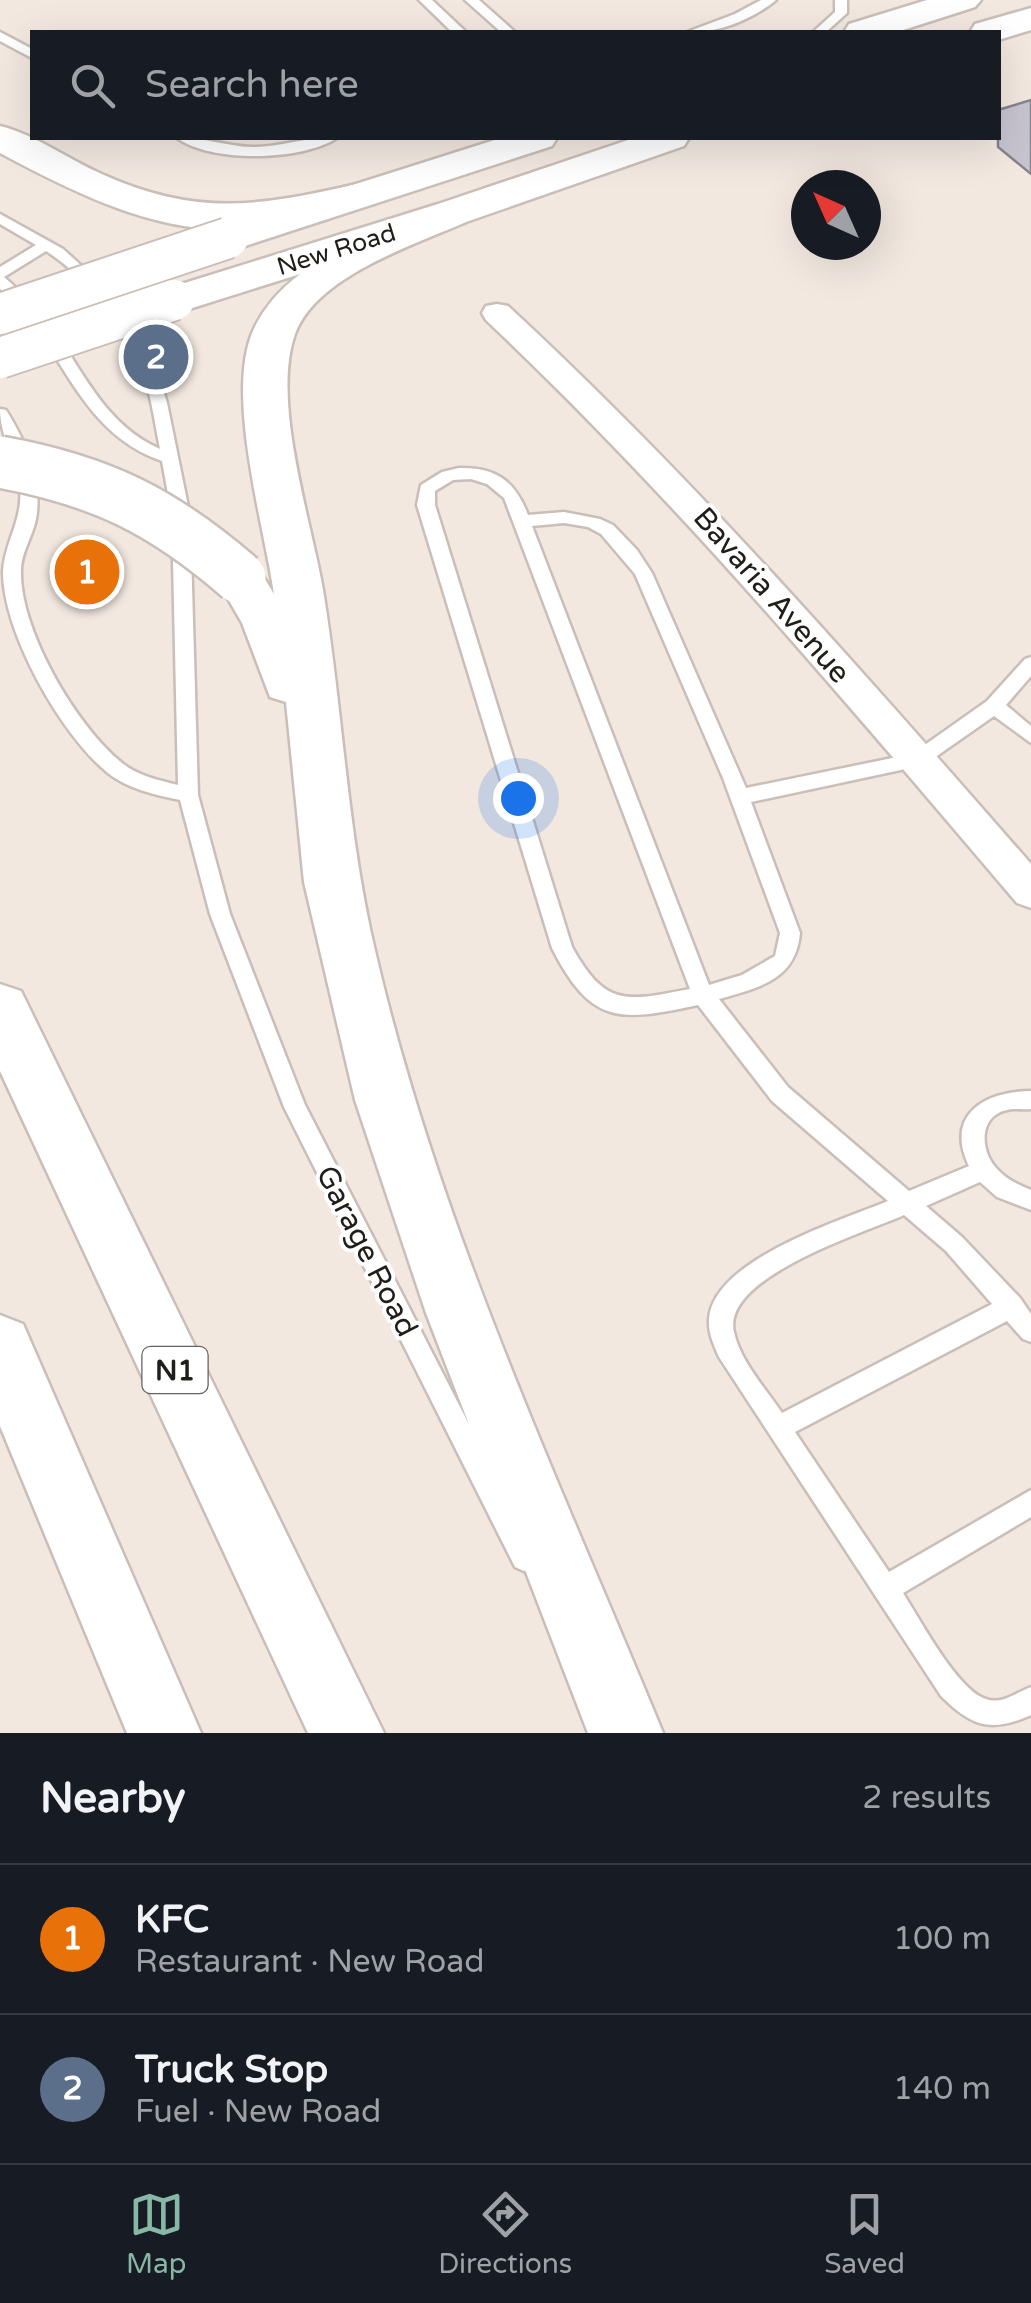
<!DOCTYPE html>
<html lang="en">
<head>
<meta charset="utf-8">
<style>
  body { margin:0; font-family:"Varela Round",sans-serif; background:#20242c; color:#f1f3f6 }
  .compass { position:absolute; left:791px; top:170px; width:90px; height:90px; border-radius:50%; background:#171b24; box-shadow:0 10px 40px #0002; rotate:315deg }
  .you { position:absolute; left:518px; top:798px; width:35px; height:35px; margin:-25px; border:8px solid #fff; border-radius:50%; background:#1a73e8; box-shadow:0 0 0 15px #1a73e833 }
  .badge { display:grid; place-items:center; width:65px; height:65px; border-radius:50%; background:#87b7a5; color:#fff; font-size:32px; font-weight:700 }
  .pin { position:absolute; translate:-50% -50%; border:5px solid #fff; box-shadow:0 2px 10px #0006 }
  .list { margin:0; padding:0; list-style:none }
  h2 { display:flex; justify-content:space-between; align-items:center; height:130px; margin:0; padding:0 40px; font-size:42px }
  h2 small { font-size:32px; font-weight:400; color:#9ea1a6 }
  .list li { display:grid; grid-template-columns:65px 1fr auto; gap:30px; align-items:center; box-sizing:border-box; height:150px; padding:0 40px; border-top:2px solid #363941 }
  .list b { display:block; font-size:38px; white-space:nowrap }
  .list p { margin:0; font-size:32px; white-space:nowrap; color:#9ea1a6 }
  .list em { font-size:32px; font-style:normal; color:#9ea1a6 }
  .icon { flex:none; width:55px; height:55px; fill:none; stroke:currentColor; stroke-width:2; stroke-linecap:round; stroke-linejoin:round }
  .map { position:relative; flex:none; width:1031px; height:1733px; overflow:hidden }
  .search { position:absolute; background:#171b24; box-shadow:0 10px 40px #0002; left:30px; right:30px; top:30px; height:110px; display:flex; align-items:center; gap:25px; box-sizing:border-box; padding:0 35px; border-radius:0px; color:#9ea1a6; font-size:38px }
  .sheet { height:430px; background:#171b24 }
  nav { display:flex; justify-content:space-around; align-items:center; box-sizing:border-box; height:140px; border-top:2px solid #363941; background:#171b24; font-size:28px; color:#9ea1a6 }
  nav a { display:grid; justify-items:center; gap:5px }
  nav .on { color:#87b7a5 }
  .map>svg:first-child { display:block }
</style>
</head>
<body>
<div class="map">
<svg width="1031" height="1733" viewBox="0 0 1031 1733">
  <rect width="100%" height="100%" fill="#f2e8e0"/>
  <polygon fill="#c7c4cf" stroke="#85838d" stroke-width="2.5" points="1031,100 1031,174 998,147 998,110"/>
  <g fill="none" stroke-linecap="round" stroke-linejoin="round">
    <defs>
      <g id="lane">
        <polygon points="419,0 432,0 466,32 452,32"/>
        <polygon points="465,0 479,0 515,32 501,32"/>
        <path d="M 761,0 L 776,0 C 753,19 718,34 687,32 L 735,14 Z"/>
        <polygon points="835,0 847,0 847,13 826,32 813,32 835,12"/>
        <polygon points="0,32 32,49 32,58 0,41"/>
        <path d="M 177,138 C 203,136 229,148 257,147 C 284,146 310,136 337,138 C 302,161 211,163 177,138 Z"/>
        <path d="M 0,214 L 63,249 L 96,279 L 132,325 L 154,360 L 167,403 L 190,516 L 198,795 L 230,914 L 305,1105 L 533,1549 L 537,1558 L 533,1567 L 524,1571 L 515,1567 L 284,1107 L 210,914 L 180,800 C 156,795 128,789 108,773 C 62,736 3,633 3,572 C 4,543 23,520 20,490 C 17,461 0,437 0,409 L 6,410 C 26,442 43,480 36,519 C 33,536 21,552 21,570 C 19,629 76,726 122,763 C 138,776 158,780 178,785 L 172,516 L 162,461 C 102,441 75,388 43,337 L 51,332 L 57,334 C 85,377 109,427 160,449 C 154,419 150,385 137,358 C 118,319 83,274 46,251 L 4,277 L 33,303 L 33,309 L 23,309 L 0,289 L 0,267 L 36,245 L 0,224 Z"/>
        <path d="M 459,468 C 496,467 515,481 528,515 L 564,512 L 600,519 L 613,525 L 637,550 L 652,573 L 746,788 L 912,754 L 987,701 L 1025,659 L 1031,657 L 1031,676 L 1006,705 L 1031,726 L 1031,743 L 994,716 L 924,765 L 751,802 L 800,933 C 796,980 758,988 719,999 L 788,1087 L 909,1191 L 969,1166 C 944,1114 986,1091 1031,1091 L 1031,1109 C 1023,1110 1014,1108 1007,1110 C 978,1116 980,1152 997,1169 C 1006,1179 1018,1185 1031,1190 L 1031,1210 L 997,1197 L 980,1182 L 926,1206 L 962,1237 L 1020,1298 L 1031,1314 L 1031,1342 L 1023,1339 L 1007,1321 L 795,1432 L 889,1572 L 1031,1490 L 1031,1517 L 903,1593 C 920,1619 957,1690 986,1699 C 1002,1705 1017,1692 1031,1687 L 1031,1715 C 991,1733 972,1727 941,1696 L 719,1357 C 714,1345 708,1333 709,1320 C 712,1260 840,1221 888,1201 L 772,1101 L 698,1005 C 619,1022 591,1025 552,948 L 417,505 L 421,485 L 442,472 ZM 471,479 L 487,484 L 504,498 L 690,989 C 626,1001 606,1008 572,947 L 435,505 L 435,491 L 453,480 ZM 564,523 L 588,527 L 601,534 L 635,574 L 723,778 L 780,933 L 775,956 L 742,975 L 709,985 L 532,526 ZM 904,1215 L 946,1251 L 992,1304 L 782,1413 C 766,1389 740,1361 734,1332 C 721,1277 864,1233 904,1215 Z"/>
      </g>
      <path id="street" d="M 497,304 L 508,306 C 696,480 863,672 1031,864 L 1031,908 L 1017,903 C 846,702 678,501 486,320 L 482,313 L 486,306 Z"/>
      <g id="secondary">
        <polygon points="927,0 981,0 975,7 897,32 844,32 849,24"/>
        <polygon points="1031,8 1031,30 998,40 998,32 970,32 975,24"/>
        <polygon points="501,138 557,138 552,146 242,247 228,250 214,247 208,238 214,229"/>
        <polygon points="634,138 689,138 684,146 466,222 189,309 174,313 159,309 153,300 159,291 438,204"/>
      </g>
      <g id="highway">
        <path d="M 0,126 C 36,135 69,160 104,175 C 198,217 260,206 357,184 L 371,188 L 377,196 L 371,204 C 329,215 285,229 241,230 C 154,233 75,193 0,153 Z"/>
        <path d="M 452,201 L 466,204 L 472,213 L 466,222 C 414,245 316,276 295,334 C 271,401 311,520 323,590 C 343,712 347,835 376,955 C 439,1225 558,1478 663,1733 L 588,1733 L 426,1313 L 355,1100 L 304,882 L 286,702 L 270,697 L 242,623 L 216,578 L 223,566 L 240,561 L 257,566 L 274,594 C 264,525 225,394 253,331 C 272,288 313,262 354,242 C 385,227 419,209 452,201 Z"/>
        <polygon points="0,984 21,991 384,1733 308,1733 0,1071"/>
        <polygon points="0,1315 23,1324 201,1733 127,1733 0,1426"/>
      </g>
    </defs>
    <use href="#lane" stroke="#c9bfb8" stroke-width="5"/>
    <use href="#street" stroke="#c9bfb8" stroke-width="5"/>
    <use href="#secondary" stroke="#c9bfb8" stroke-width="5"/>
    <use href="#highway" stroke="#c9bfb8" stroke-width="5"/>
    <use href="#lane" fill="#fff" fill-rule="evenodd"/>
    <use href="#street" fill="#fff" fill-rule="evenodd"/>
    <use href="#secondary" fill="#fff" fill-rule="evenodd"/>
    <use href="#highway" fill="#fff" fill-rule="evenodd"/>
    <defs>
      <g id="secondary-bridge">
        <polyline points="0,314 228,238"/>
        <polyline points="0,358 174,300"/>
      </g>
      <path id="highway-bridge" d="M 0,462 C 100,480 163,511 240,578"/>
    </defs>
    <use href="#secondary-bridge" stroke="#c9bfb8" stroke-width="44" stroke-linecap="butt"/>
    <use href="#highway-bridge" stroke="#c9bfb8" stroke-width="56" stroke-linecap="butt"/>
    <use href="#secondary-bridge" stroke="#fff" stroke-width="40"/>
    <use href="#highway-bridge" stroke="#fff" stroke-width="51"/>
  </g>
  <g text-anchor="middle" stroke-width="8" stroke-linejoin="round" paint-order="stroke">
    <g font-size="25" fill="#211d1a" stroke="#fff">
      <text transform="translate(336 249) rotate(-17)" y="9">New Road</text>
    </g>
    <rect fill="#fff" stroke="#64615f" stroke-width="2.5" x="142.5" y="1347" width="65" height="46" rx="8"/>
    <g font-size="28" font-weight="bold" fill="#211d1a">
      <text x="175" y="1380">N1</text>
    </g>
    <g font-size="30" fill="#211d1a" stroke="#fff">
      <text transform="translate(772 595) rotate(49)" y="10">Bavaria Avenue</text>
      <text transform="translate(367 1251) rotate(63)" y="10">Garage Road</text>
    </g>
  </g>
</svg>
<svg class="compass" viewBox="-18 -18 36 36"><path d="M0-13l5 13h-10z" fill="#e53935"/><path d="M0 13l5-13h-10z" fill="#9ea1a6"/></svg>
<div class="you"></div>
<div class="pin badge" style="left:87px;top:572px;background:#e8710a">1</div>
<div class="pin badge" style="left:156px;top:357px;background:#5c6f8a">2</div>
<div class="search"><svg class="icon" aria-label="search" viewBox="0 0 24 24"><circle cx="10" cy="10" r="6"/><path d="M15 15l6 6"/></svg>Search here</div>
</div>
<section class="sheet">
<h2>Nearby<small>2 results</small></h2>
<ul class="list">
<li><span class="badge" style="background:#e8710a">1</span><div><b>KFC</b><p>Restaurant · New Road</p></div><em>100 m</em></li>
<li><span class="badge" style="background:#5c6f8a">2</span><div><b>Truck Stop</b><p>Fuel · New Road</p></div><em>140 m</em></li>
</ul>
</section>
<nav>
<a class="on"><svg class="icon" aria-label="map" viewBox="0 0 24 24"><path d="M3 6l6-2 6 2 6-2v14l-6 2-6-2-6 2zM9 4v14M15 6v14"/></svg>Map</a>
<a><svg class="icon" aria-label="directions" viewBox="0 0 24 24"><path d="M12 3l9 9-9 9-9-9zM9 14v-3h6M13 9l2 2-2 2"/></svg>Directions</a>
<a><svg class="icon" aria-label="saved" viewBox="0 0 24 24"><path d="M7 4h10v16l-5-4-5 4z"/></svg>Saved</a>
</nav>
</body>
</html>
